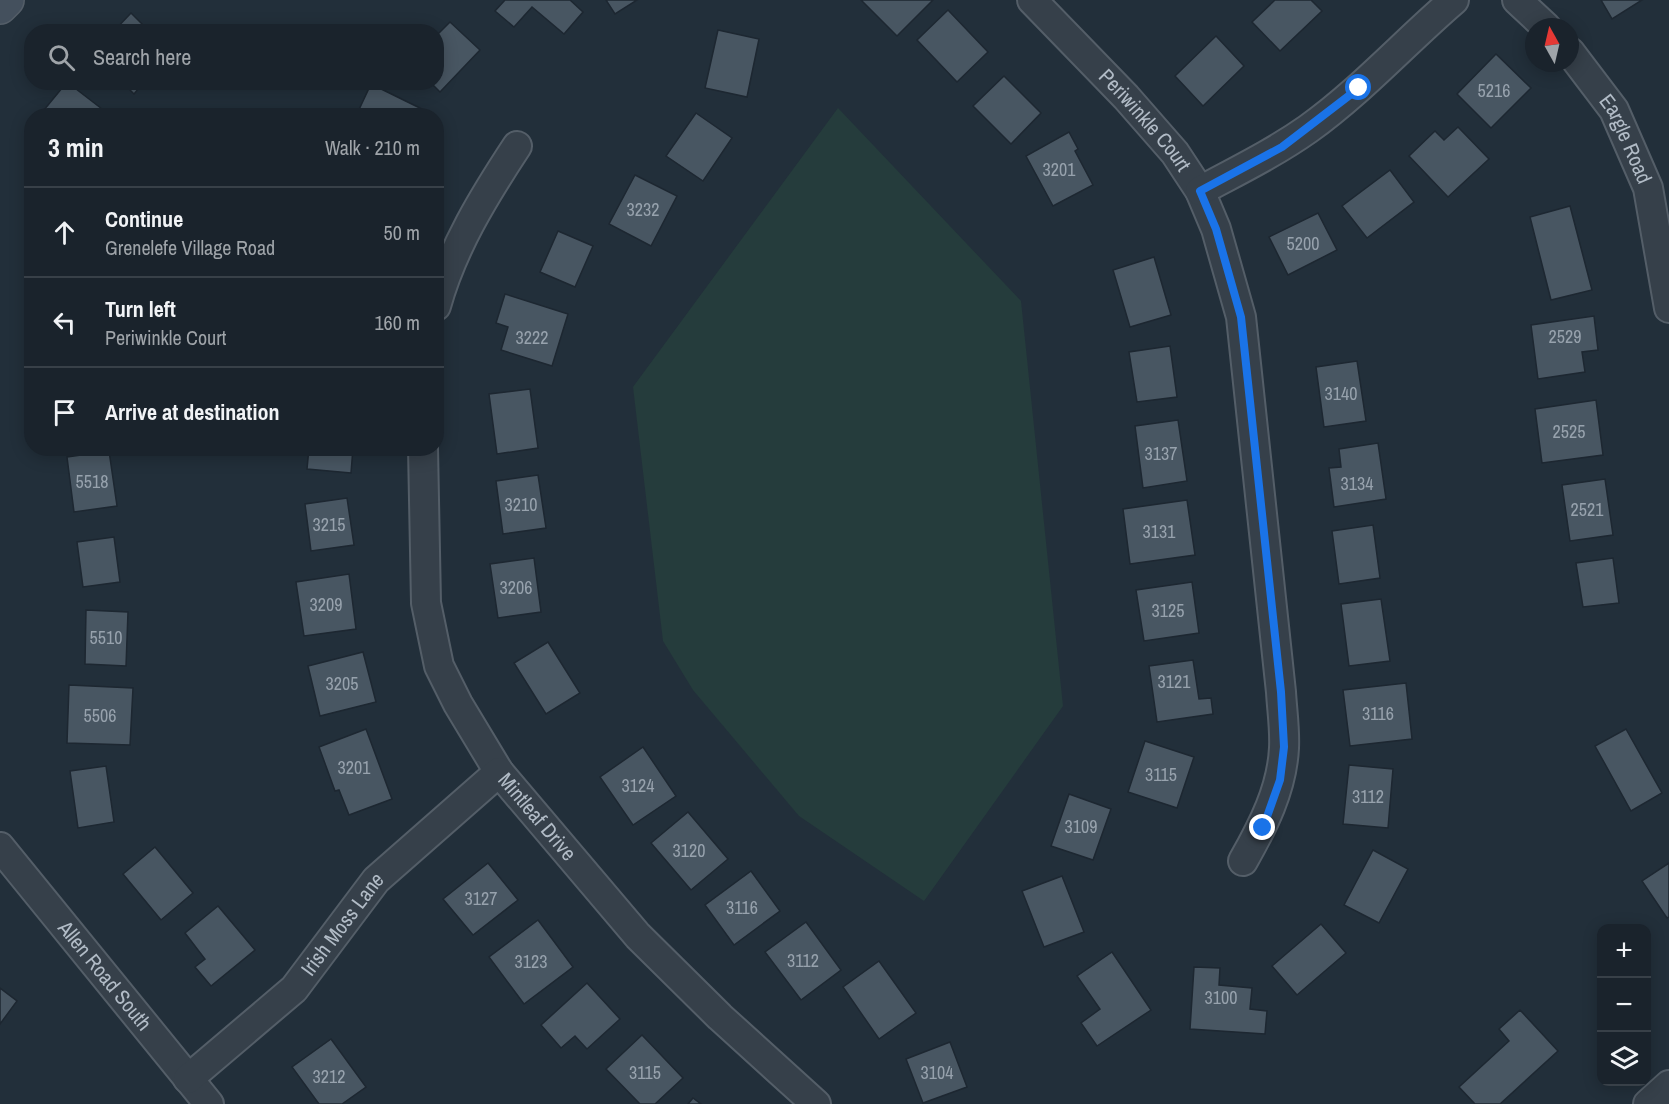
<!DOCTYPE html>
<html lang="en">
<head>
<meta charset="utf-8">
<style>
  body { margin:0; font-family:"Archivo Narrow",sans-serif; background:#272f38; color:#f1f3f6 }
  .controls { position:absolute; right:18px; bottom:18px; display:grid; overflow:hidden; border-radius:12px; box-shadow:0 3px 15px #0003 }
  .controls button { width:54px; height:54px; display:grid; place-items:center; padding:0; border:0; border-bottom:2px solid #384048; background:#1a232c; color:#f1f3f6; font:30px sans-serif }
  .compass { position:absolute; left:1525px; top:18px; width:54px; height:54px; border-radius:50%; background:#1a232c; box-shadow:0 3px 15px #0003; rotate:352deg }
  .stop { position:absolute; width:18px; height:18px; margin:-14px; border:4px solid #1a73e8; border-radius:50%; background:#fff }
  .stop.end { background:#1a73e8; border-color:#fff; box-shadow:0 2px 6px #0008 }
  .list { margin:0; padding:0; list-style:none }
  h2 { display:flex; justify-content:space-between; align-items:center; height:78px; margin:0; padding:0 24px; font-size:26px }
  h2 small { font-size:20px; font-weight:400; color:#9fa4a9 }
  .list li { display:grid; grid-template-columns:39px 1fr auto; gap:18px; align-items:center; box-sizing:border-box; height:90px; padding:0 24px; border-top:2px solid #384048 }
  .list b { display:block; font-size:22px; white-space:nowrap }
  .list p { margin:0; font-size:20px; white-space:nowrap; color:#9fa4a9 }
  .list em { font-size:20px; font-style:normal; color:#9fa4a9 }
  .icon { flex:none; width:33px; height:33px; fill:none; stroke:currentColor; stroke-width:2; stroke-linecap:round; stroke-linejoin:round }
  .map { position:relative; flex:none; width:1669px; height:1104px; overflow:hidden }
  .search { position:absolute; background:#1a232c; box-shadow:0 3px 15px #0003; left:24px; top:24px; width:420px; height:66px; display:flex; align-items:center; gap:15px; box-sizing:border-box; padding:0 21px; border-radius:24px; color:#9fa4a9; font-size:22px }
  .panel { position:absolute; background:#1a232c; box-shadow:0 3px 15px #0003; left:24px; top:108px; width:420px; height:348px; border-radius:24px }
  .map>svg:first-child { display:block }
</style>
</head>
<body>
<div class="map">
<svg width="1669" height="1104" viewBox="0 0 1669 1104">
  <rect width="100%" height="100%" fill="#222f3a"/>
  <polygon fill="#253c3c" points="838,108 1021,301 1063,706 924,901 799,816 693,690 663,641 633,387"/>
  <g fill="#485662" stroke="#1d2731" stroke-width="1.5">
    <polygon points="505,0 570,0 583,12 564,34 532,7 514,27 495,11"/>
    <polygon points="606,0 637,0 615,14"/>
    <polygon points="861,0 933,0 897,36"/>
    <polygon points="1275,0 1311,0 1322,11 1280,51 1252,22"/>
    <polygon points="1601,0 1642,0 1612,19"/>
    <polygon points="948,10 988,52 957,82 917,40"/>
    <polygon points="131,13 150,32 113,32"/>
    <polygon points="450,22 480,50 440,92 430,82 436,82 436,36"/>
    <polygon points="718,30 759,39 747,97 705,88"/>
    <polygon points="1216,36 1244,66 1203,106 1175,76"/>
    <polygon points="1496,54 1531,88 1491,128 1457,94"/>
    <polygon points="1004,76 1041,113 1011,144 973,106"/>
    <polygon points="67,82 102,109 96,116 39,116"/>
    <polygon points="122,82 144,82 134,94"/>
    <polygon points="371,84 430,113 429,116 356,116"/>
    <polygon points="696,113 732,138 703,181 666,156"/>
    <polygon points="1458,127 1489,159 1448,197 1409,156 1435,131 1444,140"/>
    <polygon points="1069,132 1078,149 1075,151 1093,185 1053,206 1026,156"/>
    <polygon points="1390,170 1414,202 1367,238 1342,206"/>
    <polygon points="635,175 677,196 651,246 609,224"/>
    <polygon points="1570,206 1592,290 1551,300 1530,217"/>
    <polygon points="1318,213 1337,250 1288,275 1269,237"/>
    <polygon points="558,231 593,246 575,287 540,272"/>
    <polygon points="1154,257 1171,315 1130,327 1113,270"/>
    <polygon points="505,294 568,314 552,366 501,350 508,327 496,323"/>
    <polygon points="1594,316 1598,350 1582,352 1585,372 1538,379 1531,325"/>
    <polygon points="1170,346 1177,397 1137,402 1129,352"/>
    <polygon points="1357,361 1366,421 1324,427 1316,367"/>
    <polygon points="530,389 538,448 497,454 489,394"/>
    <polygon points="1596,400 1603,455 1542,463 1535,409"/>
    <polygon points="1178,420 1187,481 1143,488 1135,426"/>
    <polygon points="1378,443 1386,499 1334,507 1329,468 1341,467 1339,449"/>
    <polygon points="309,448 353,448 351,473 307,469"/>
    <polygon points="109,451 117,506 74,512 67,457"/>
    <polygon points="538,475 546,528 503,534 496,481"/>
    <polygon points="1605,479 1613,535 1570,541 1562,485"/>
    <polygon points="347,498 354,545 311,551 305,504"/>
    <polygon points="1187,500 1195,555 1130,564 1123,509"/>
    <polygon points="1373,525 1380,578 1339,584 1332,531"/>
    <polygon points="114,537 120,582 83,587 77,542"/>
    <polygon points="534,558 541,612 498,618 490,564"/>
    <polygon points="1613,558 1619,603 1583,607 1576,563"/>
    <polygon points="349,574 356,629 304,636 296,582"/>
    <polygon points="1192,582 1199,633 1144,641 1136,590"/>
    <polygon points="1381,599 1390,661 1349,666 1341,604"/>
    <polygon points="86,610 128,612 126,666 85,664"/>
    <polygon points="548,642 580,693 546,714 514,663"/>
    <polygon points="363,652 376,702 320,716 308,666"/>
    <polygon points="1193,660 1199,699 1211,698 1213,714 1157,722 1149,666"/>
    <polygon points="1406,683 1412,739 1350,746 1343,690"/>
    <polygon points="69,685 133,688 130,745 67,743"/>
    <polygon points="366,729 392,799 349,815 339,790 335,791 319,747"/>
    <polygon points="1626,729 1662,793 1631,811 1595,746"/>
    <polygon points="1145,741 1194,757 1177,808 1128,792"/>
    <polygon points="643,747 676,796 633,825 600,777"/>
    <polygon points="1349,765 1393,769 1388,828 1343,824"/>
    <polygon points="106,766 114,822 78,828 70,771"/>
    <polygon points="1069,794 1111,809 1093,860 1051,846"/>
    <polygon points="688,812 728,859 691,890 651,843"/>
    <polygon points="155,847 193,893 161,920 123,874"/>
    <polygon points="1373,850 1408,869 1379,923 1344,905"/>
    <polygon points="488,863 518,900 473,935 443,899"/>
    <polygon points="1669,863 1669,917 1667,918 1642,881"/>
    <polygon points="751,871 780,911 734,945 705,905"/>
    <polygon points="1062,876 1084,932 1044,947 1022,891"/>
    <polygon points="218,906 255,950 211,986 195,967 205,959 185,933"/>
    <polygon points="538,920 573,967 524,1004 489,957"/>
    <polygon points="806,922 841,970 801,1000 765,952"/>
    <polygon points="1321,924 1346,953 1297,995 1272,966"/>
    <polygon points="1112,952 1151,1010 1097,1046 1081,1023 1100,1009 1077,976"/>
    <polygon points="879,961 916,1013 879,1039 843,987"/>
    <polygon points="1194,967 1220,968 1219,985 1252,988 1250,1009 1267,1011 1265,1034 1190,1029"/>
    <polygon points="587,983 620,1019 587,1049 575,1036 561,1048 541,1025"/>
    <polygon points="0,988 17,1001 0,1024"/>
    <polygon points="1520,1010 1558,1051 1500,1104 1475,1104 1459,1087 1509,1041 1499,1029"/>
    <polygon points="642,1035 683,1078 655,1104 640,1104 606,1069"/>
    <polygon points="331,1039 366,1087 342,1104 319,1104 292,1067"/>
    <polygon points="950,1042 967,1087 923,1103 906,1059"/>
    <polygon points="693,1098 701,1104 688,1104"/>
  </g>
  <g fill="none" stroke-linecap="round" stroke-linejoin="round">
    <defs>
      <g id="street">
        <path id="s1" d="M 1032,0 L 1126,97 L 1175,153 L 1200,191 L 1216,229 L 1241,317 L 1281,692 C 1282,710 1285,729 1284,748 C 1282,789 1263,826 1243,861"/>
        <polyline points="1517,0 1546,27"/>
        <path id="s2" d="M 1570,52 L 1614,110 L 1648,188 L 1669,308"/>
        <path d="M 1200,191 C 1237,171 1274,153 1308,129 C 1361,91 1405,42 1454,0"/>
        <path d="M 436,306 C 452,248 484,196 517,146"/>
        <path id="s3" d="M 423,448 L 426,603 L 439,666 L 458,704 L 499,772 L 638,936 L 720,1017 L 816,1104"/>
        <path id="s4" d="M 0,847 L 209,1104"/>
        <path id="s5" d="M 188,1079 L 294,989 L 376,880 L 499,772"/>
        <polyline points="1648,1104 1669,1085"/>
      </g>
      <polyline id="secondary" points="0,7 7,0"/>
    </defs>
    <use href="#street" stroke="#545e68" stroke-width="32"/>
    <use href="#secondary" stroke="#545e68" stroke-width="36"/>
    <use href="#street" stroke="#36404a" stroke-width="28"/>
    <use href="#secondary" stroke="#44505d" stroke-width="33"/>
  </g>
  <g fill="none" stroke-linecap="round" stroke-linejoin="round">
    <polyline stroke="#1a73e8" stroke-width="8" points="1263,828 1280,780 1284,747 1281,692 1241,317 1216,229 1200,191 1282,147 1359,88"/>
  </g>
  <g text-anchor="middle" stroke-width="4.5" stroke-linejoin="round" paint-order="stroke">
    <g font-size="18" fill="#97a2ad">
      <text x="1494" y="97">5216</text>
      <text x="1059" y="176">3201</text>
      <text x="643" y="216">3232</text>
      <text x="1303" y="250">5200</text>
      <text x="1565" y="343">2529</text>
      <text x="532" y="344">3222</text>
      <text x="1341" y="400">3140</text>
      <text x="1569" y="438">2525</text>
      <text x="1161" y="460">3137</text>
      <text x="92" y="488">5518</text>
      <text x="1357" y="490">3134</text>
      <text x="521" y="511">3210</text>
      <text x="1587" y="516">2521</text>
      <text x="329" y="531">3215</text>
      <text x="1159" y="538">3131</text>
      <text x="516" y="594">3206</text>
      <text x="326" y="611">3209</text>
      <text x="1168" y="617">3125</text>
      <text x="106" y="644">5510</text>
      <text x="1174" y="688">3121</text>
      <text x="342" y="690">3205</text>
      <text x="1378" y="720">3116</text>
      <text x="100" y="722">5506</text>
      <text x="354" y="774">3201</text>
      <text x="1161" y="781">3115</text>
      <text x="638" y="792">3124</text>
      <text x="1368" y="803">3112</text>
      <text x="1081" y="833">3109</text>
      <text x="689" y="857">3120</text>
      <text x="481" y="905">3127</text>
      <text x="742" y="914">3116</text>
      <text x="803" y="967">3112</text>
      <text x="531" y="968">3123</text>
      <text x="1221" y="1004">3100</text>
      <text x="645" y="1079">3115</text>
      <text x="937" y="1079">3104</text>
      <text x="329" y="1083">3212</text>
    </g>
    <g font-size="21" fill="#b1bbc6" stroke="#1b252f">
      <text dy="7" stroke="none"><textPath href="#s1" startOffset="165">Periwinkle Court</textPath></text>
      <text dy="7" stroke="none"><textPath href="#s2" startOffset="104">Eargle Road</textPath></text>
      <text dy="7" stroke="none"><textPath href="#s3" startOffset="400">Mintleaf Drive</textPath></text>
      <text dy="7" stroke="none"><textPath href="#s5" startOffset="220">Irish Moss Lane</textPath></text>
      <text dy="7" stroke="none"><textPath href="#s4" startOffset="166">Allen Road South</textPath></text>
    </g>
  </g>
</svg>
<div class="controls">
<button>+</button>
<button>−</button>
<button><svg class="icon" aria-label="layers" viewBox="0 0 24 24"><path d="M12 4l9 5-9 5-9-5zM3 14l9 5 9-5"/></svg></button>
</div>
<svg class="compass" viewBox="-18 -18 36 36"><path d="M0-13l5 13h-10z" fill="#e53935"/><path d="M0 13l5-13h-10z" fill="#9fa4a9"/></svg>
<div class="stop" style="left:1359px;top:88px"></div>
<div class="stop end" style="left:1263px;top:828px"></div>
<div class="search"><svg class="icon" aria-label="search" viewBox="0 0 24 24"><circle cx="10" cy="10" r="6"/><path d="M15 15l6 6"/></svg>Search here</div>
<section class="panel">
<h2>3 min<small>Walk · 210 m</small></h2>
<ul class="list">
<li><svg class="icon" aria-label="ahead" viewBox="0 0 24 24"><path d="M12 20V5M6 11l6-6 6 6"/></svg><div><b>Continue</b><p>Grenelefe Village Road</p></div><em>50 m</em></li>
<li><svg class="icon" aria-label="left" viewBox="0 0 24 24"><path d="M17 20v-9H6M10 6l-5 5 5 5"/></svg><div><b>Turn left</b><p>Periwinkle Court</p></div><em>160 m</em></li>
<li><svg class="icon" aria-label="arrive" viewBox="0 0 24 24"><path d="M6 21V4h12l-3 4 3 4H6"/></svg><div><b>Arrive at destination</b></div></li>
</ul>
</section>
</div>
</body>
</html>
